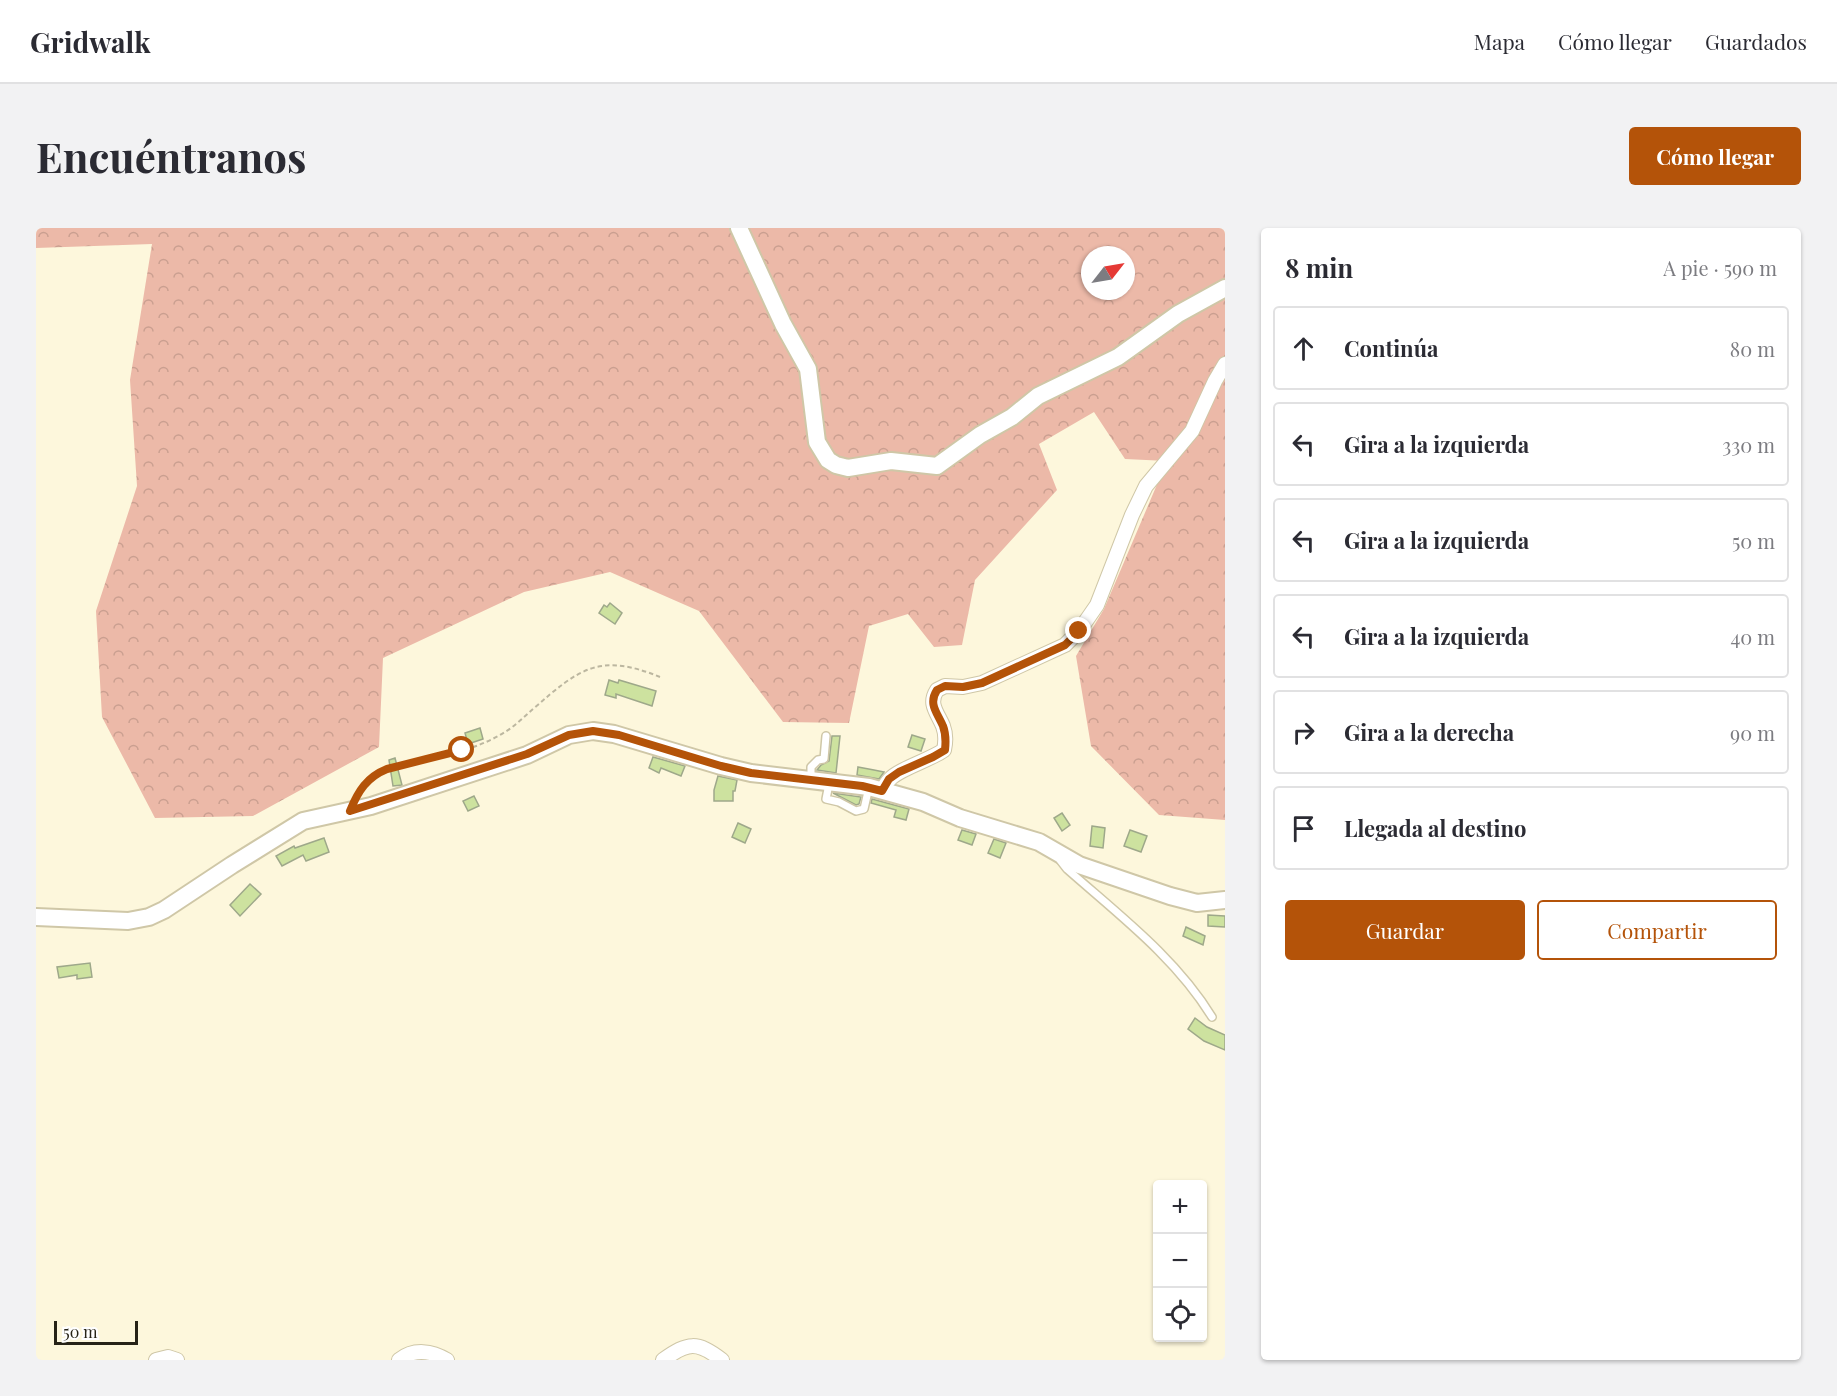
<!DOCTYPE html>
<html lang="es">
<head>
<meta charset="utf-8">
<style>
  body { margin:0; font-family:"Playfair Display",serif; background:#f2f2f3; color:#2b2b33 }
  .controls { position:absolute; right:18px; bottom:18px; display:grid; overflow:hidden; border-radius:6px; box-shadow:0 2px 4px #0004 }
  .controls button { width:54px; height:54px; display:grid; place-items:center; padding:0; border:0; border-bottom:2px solid #e1e1e2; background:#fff; color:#2b2b33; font:30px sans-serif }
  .compass { position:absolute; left:1045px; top:18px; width:54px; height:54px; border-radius:50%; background:#fff; box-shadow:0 2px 4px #0004; rotate:59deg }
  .scale { position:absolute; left:18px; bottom:15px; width:84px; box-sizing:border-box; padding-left:6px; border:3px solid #262317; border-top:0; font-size:16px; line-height:21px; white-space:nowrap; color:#262317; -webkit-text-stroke:4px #fff; paint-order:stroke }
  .stop { position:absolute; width:18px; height:18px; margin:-14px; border:4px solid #b45309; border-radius:50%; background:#fff }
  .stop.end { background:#b45309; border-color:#fff; box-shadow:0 2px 6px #0008 }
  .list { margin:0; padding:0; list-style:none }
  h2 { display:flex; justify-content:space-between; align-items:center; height:78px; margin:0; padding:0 24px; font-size:26px }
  h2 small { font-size:20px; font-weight:400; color:#7c7c81 }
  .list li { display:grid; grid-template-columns:39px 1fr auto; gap:18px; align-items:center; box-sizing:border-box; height:84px; margin:0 12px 12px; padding:0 12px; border:2px solid #e1e1e2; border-radius:6px }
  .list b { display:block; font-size:22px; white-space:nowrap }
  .list em { font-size:20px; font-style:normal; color:#7c7c81 }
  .actions { display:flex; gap:12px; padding:18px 24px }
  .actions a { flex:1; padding:14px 0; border:2px solid #b45309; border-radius:6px; text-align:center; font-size:21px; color:#b45309 }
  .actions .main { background:#b45309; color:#fff }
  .icon { flex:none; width:33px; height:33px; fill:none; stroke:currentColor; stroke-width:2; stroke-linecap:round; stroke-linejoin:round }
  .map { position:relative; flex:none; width:1189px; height:1132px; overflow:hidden; border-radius:6px }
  header { display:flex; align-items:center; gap:36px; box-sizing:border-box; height:84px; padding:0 30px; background:#fff; border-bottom:2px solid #e1e1e2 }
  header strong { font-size:28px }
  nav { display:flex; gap:33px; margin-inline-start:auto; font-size:21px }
  .intro { display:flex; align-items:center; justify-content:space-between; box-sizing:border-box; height:144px; padding:0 36px }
  h1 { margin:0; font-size:42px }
  .button { padding:15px 27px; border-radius:6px; background:#b45309; color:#fff; font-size:21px; font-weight:700 }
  main { display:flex; gap:36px; padding:0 36px }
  aside { flex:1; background:#fff; border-radius:6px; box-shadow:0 2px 4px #0004 }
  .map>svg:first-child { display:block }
</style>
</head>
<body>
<header>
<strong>Gridwalk</strong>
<nav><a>Mapa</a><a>Cómo llegar</a><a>Guardados</a></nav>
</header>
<div class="intro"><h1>Encuéntranos</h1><a class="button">Cómo llegar</a></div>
<main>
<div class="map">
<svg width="1189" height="1132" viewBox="0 0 1189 1132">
  <defs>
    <pattern id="forest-crowns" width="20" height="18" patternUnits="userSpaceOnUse" patternTransform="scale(1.5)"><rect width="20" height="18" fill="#ecb9a8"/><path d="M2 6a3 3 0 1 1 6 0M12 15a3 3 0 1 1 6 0" fill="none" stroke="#ca9f90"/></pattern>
  </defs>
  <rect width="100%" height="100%" fill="#fdf7dc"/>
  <path fill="url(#forest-crowns)" fill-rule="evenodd" d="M 0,0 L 1189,0 L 1189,592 L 1123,587 L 1055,518 L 1040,428 L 1068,381 L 1131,233 L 1089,231 L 1058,184 L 1003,216 L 1021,262 L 939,352 L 926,417 L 898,419 L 872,386 L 833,398 L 813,495 L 747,494 L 663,383 L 574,344 L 488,364 L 347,430 L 343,519 L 217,588 L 119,590 L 66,489 L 60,383 L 101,258 L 94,152 L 116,16 L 0,20 ZM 1054,27 L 1090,27 L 1090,63 L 1054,63 Z"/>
  <g fill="#cde29f" stroke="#9ea88a" stroke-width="1.5">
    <polygon points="574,375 586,385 579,396 563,385 568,377 571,379"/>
    <polygon points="573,452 582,455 583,452 620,463 616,478 580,466 580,470 569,467"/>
    <polygon points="444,500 447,511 432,516 429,505"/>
    <polygon points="876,507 889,511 885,523 872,519"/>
    <polygon points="796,508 804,508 800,545 781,542 785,537 793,533"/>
    <polygon points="617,529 649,538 645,548 625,540 623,545 613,540"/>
    <polygon points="359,530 366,557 357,558 353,532"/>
    <polygon points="822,539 838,542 848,544 843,551 821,547"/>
    <polygon points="682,548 701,552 699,563 697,563 697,573 678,573 678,562"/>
    <polygon points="797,565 825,569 823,576 820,577"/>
    <polygon points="438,568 443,578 432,583 427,573"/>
    <polygon points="836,571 873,581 870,592 858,589 860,582 835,575"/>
    <polygon points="1026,585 1034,597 1026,603 1018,590"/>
    <polygon points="702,595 715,601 709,615 696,609"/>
    <polygon points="1056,598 1069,600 1067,620 1054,618"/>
    <polygon points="926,602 940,606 936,617 922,612"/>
    <polygon points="1094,602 1111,608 1105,624 1088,618"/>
    <polygon points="288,610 293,624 270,633 267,627 246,638 240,628 258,618 259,620"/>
    <polygon points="958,611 970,615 964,630 952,625"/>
    <polygon points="214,656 225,666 204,688 194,677"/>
    <polygon points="1172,687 1189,688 1189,699 1172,698"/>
    <polygon points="1150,699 1169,708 1167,717 1147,708"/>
    <polygon points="54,735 56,749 41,751 41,747 23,750 21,739"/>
    <polygon points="1159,790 1171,799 1189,807 1189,822 1168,813 1152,801"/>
  </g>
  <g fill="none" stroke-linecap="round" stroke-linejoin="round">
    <defs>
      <g id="service">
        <polyline points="775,552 775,539 782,532 788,531 790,508"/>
        <polyline points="793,556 790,571 803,574 820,583 828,581 833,559"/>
        <path d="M 1024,632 L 1031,641 C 1083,687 1140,730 1176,789"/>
      </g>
      <g id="minor">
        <path d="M 846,563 C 848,559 851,554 854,551 C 863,541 894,532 908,522 C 910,513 910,506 907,498 C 901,484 892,476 901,462 L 909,458 L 927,459 L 946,455 L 1029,417 L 1043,403 L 1061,377 L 1096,287 L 1110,258 L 1156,203 L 1179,153 L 1189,136"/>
        <polyline points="120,1132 132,1129 141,1132"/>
        <path d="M 363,1132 C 378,1120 396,1123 411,1132"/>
        <path d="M 627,1132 C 652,1114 661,1113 686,1132"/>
      </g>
      <g id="tertiary">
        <polyline points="703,0 747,96 772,141 781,214 792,232 800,237 812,240 855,233 901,238 944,207 976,189 1002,168 1082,129 1142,86 1189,60"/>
        <polyline points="0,689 92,693 113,689 128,682 196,637 267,593 335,578 491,527 533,507 557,503 578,506 685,538 715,545 833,559 887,574 924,590 1003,614 1043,637 1134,668 1161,675 1189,672"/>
      </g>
    </defs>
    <use href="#service" stroke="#cfc7a7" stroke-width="10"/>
    <use href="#minor" stroke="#cfc7a7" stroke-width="16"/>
    <use href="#tertiary" stroke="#cfc7a7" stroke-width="20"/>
    <path stroke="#bcb7a0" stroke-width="2" stroke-dasharray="4.5 3" stroke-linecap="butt" d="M 322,566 C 329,554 337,547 351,541 C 389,531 434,526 469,504 C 479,498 488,489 497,481 C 543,441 563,424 624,449"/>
    <use href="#service" stroke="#fff" stroke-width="7"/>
    <use href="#minor" stroke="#fff" stroke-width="14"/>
    <use href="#tertiary" stroke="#fff" stroke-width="16"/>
  </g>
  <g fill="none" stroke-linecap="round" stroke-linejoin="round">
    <path stroke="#b45309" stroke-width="8" d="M 426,522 L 351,541 C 331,549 322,563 314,583 L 491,526 L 533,507 L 557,503 L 583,507 L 685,538 L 715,545 L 826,558 L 846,563 L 853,551 L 863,544 L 897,529 L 909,522 C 910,513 910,506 907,498 C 901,484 892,476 901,462 L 909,458 L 927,459 L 946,455 L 1029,417 L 1043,403"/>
  </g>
</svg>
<div class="controls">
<button>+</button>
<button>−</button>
<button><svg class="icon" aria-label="locate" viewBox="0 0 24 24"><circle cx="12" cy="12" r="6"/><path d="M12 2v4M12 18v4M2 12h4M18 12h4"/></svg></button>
</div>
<svg class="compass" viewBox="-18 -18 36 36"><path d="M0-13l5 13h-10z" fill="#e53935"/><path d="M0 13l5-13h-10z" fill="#7c7c81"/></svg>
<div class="scale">50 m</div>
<div class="stop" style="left:426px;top:522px"></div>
<div class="stop end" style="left:1043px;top:403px"></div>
</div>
<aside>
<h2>8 min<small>A pie · 590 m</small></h2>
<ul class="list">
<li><svg class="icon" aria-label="ahead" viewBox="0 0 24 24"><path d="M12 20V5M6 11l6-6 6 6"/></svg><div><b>Continúa</b></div><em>80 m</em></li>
<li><svg class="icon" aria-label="left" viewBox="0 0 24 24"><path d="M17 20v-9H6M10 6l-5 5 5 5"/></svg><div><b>Gira a la izquierda</b></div><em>330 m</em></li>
<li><svg class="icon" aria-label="left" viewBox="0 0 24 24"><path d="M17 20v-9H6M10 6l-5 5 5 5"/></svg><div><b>Gira a la izquierda</b></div><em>50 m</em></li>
<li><svg class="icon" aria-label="left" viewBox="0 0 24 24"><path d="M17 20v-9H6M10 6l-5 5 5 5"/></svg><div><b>Gira a la izquierda</b></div><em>40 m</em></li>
<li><svg class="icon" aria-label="right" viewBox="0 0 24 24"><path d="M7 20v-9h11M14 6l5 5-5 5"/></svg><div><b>Gira a la derecha</b></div><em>90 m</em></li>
<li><svg class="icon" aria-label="arrive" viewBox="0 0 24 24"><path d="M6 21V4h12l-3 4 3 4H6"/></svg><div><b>Llegada al destino</b></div></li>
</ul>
<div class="actions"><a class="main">Guardar</a><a>Compartir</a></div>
</aside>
</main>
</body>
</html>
